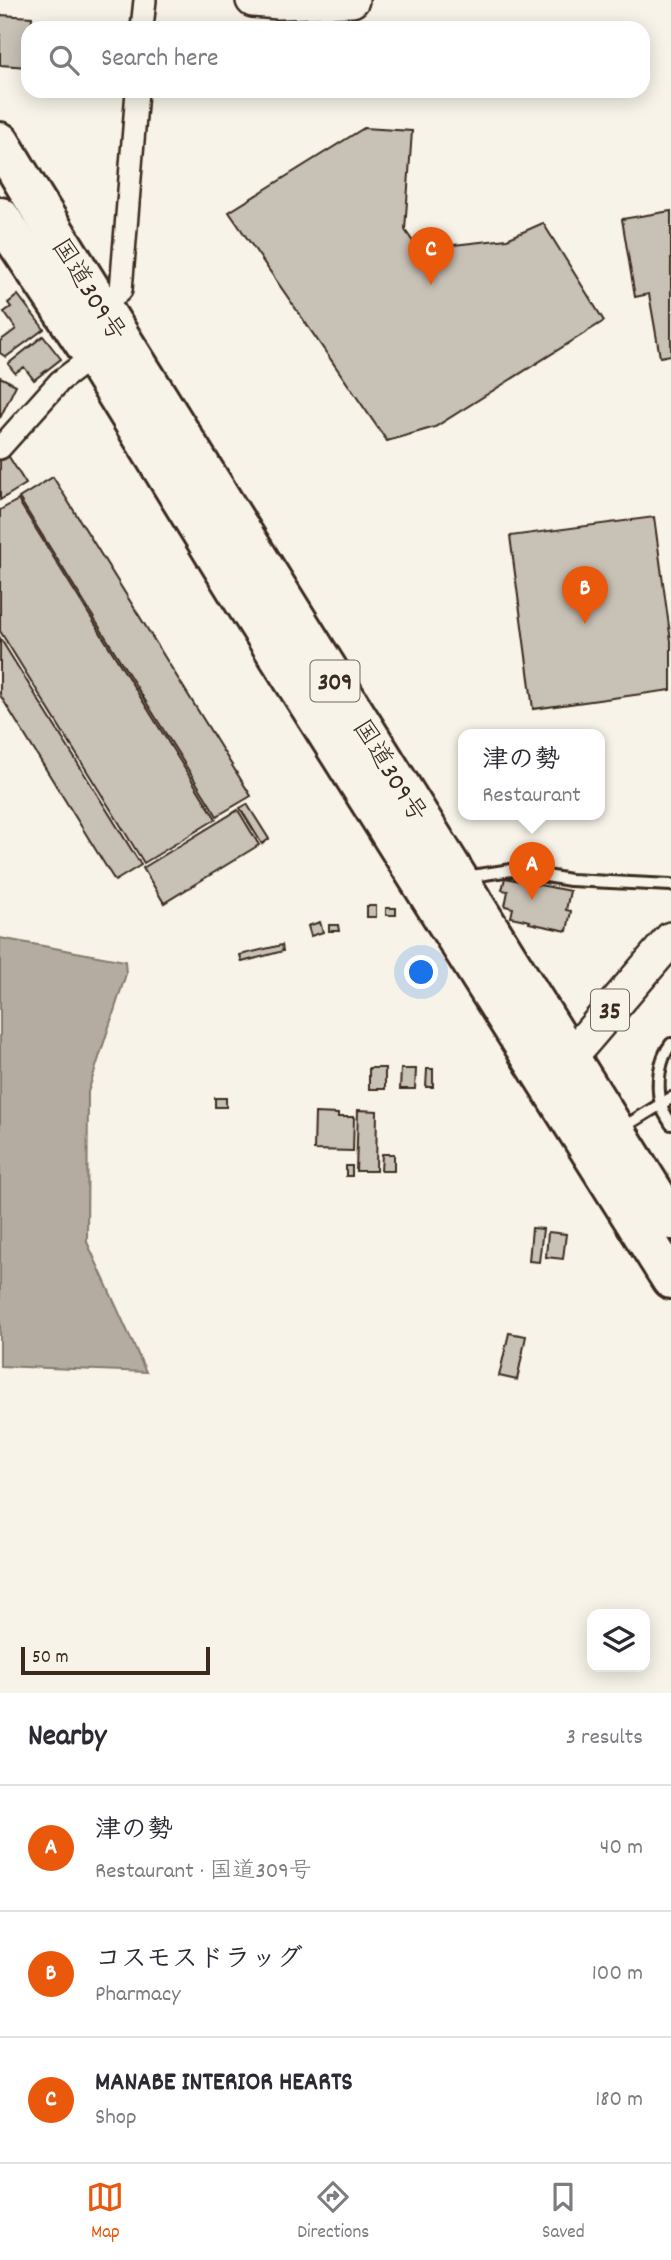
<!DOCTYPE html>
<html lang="en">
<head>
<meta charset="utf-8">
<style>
  body { margin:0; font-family:Dekko,"Klee One",sans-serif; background:#f2f2f3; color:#2b2b33 }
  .controls { position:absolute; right:21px; bottom:21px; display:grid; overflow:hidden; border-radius:14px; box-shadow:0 4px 18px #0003 }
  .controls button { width:63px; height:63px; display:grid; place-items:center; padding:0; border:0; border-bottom:2px solid #e1e1e2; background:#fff; color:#2b2b33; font:35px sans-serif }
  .scale { position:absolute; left:21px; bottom:18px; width:189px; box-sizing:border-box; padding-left:7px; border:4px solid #3b2a1e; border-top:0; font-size:19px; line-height:24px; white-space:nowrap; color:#3b2a1e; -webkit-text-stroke:5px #f7f3e8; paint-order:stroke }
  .you { position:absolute; left:422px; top:973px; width:24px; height:24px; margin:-18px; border:5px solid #fff; border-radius:50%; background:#1a73e8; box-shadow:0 0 0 10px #1a73e833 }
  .badge { display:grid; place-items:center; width:46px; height:46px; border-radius:50%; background:#ea580c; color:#fff; font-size:23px; font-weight:700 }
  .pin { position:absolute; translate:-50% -58px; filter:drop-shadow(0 2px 4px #0008) }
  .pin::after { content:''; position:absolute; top:37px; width:24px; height:21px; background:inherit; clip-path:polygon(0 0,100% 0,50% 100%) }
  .popup { position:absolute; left:458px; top:729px; width:147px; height:91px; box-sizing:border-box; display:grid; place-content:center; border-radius:14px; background:#fff; filter:drop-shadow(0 2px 5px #0005); font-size:23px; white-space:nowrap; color:#7c7c81 }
  .popup b { font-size:26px; color:#2b2b33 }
  .popup::after { content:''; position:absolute; left:50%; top:100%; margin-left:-14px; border:14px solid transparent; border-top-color:#fff }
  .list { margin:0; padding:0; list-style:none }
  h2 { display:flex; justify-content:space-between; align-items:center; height:91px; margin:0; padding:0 28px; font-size:30px }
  h2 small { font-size:23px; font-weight:400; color:#7c7c81 }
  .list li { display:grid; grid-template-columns:46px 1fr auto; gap:21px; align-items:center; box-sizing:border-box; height:126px; padding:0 28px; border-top:2px solid #e1e1e2 }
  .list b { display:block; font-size:26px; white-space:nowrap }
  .list p { margin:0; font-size:23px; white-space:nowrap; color:#7c7c81 }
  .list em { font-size:23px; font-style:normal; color:#7c7c81 }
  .icon { flex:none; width:38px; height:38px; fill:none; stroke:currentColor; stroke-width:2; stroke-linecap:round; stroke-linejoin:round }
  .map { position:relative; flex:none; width:671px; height:1693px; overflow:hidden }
  .search { position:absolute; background:#fff; box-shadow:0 4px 18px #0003; left:21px; right:21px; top:21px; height:77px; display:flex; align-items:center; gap:18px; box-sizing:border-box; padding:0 24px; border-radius:21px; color:#7c7c81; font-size:26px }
  .sheet { height:469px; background:#fff }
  nav { display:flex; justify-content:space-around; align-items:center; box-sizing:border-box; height:98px; border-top:2px solid #e1e1e2; background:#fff; font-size:19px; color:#7c7c81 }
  nav a { display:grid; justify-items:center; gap:4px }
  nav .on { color:#ea580c }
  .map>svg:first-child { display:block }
</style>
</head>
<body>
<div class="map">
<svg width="671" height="1693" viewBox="0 0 671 1693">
  <rect width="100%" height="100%" fill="#f7f3e8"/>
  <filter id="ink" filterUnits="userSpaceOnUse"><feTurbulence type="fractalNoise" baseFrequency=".0143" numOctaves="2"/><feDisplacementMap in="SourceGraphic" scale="14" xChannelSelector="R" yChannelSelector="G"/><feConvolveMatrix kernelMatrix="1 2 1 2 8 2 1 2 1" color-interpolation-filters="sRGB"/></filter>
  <g filter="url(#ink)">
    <polygon fill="#b4aca0" stroke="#84786c" stroke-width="2" points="0,938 125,961 126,974 88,1092 87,1242 146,1372 0,1366"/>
    <g fill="#c8c1b6" stroke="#3b2a1e" stroke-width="2">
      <polygon points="0,15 32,17 31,28 28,28 28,67 0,65"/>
      <polygon points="28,40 28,86 25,86"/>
      <polygon points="364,128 412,131 405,230 418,249 507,239 543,223 604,321 435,427 387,441 229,212"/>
      <polygon points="671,211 671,355 660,357 649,294 635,297 622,219"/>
      <polygon points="18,295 44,329 6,357 0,353 0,341 16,329 4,312 11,307 8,303"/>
      <polygon points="43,336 61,359 34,380 24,367 15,373 8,364"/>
      <polygon points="0,377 16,385 0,418"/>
      <polygon points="6,452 26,484 0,500 0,459"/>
      <polygon points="53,477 251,796 217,816 19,498"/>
      <polygon points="18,500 216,819 144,863 0,631 0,510"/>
      <polygon points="654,517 671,641 671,690 533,709 510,536"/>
      <polygon points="0,638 141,865 115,881 0,695"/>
      <polygon points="247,804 269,839 262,844 240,808"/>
      <polygon points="238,810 259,845 164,903 143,868"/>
      <polygon points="505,878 570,891 566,910 571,911 567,931 529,923 530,921 511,917 513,908 505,906 508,891 502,890"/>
      <rect x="367" y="906" width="9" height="11"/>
      <rect x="386" y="908" width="10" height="7"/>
      <polygon points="320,922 323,932 311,936 308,926"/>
      <polygon points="329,925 338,925 339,931 329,931"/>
      <polygon points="282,945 283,951 242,962 240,955"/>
      <rect x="369" y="1068" width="16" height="21"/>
      <polygon points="401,1069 416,1069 415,1089 400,1089"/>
      <polygon points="427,1069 433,1069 433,1087 426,1087"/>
      <rect x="215" y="1098" width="11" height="9"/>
      <polygon points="358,1110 377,1111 376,1171 356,1171"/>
      <polygon points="315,1113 338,1114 338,1117 354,1117 353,1151 314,1150"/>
      <polygon points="382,1154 394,1154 394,1171 381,1171"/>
      <rect x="346" y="1166" width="6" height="10"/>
      <polygon points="532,1228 543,1229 539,1262 529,1261"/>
      <polygon points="548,1232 566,1234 563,1259 546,1257"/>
      <polygon points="509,1333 526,1336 517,1380 499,1376"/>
    </g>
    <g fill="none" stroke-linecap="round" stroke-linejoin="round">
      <defs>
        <g id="lane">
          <polyline points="465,877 511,870 570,880 671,885"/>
          <path d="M 671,1044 C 659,1059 656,1085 661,1104 C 662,1111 668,1118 671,1124"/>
          <polyline points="622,1128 671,1098"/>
        </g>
        <g id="street">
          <polyline points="142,28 145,0"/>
          <polyline points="101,307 121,290 137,91"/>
          <polyline points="0,448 60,381 93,356"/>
        </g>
        <g id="primary">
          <polyline points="253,0 279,2 352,0"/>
          <polyline points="549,1072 570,1057 671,939"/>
        </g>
        <g id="highway">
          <polyline points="0,142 31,194 671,1220"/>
          <polyline points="0,217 93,356 240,595 671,1279"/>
        </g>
      </defs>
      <use href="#lane" stroke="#3b2a1e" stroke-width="16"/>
      <use href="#street" stroke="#3b2a1e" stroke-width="26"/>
      <use href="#primary" stroke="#3b2a1e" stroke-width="38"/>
      <use href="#highway" stroke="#3b2a1e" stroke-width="44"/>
      <use href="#lane" stroke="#f7f3e8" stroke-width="10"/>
      <use href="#street" stroke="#f7f3e8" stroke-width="21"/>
      <use href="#primary" stroke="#f7f3e8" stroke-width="33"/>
      <use href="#highway" stroke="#f7f3e8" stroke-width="38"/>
    </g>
  </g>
  <g text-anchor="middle" stroke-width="5" stroke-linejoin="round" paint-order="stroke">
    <g fill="#f7f3e8" stroke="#73665b" stroke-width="2">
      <rect x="310.5" y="660.5" width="49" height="41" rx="5"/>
      <rect x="591" y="989.5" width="38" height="41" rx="5"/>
    </g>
    <g font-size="24" font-weight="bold" fill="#3b2a1e">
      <text x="335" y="689">309</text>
      <text x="610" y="1018">35</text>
    </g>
    <g font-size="26" fill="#3b2a1e" stroke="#f7f3e8">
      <text transform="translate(90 289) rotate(58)" y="9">国道309号</text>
      <text transform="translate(391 770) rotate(58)" y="9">国道309号</text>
    </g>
  </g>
</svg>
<div class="controls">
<button><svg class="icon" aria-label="layers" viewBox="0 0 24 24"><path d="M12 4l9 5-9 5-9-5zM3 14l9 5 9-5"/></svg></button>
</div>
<div class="scale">50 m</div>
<div class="you"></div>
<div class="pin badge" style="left:532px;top:900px">A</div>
<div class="popup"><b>津の勢</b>Restaurant</div>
<div class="pin badge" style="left:585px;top:624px">B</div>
<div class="pin badge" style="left:431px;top:285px">C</div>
<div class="search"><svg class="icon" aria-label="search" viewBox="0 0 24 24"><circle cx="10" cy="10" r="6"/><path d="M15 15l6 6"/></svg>Search here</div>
</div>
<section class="sheet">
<h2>Nearby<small>3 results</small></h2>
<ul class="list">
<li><span class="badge">A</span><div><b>津の勢</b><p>Restaurant · 国道309号</p></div><em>40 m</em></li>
<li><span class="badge">B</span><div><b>コスモスドラッグ</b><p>Pharmacy</p></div><em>100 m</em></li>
<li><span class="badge">C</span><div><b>MANABE INTERIOR HEARTS</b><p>Shop</p></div><em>180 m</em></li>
</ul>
</section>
<nav>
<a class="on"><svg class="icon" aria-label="map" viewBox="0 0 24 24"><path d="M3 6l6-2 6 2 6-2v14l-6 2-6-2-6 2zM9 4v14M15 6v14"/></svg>Map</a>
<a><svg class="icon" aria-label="directions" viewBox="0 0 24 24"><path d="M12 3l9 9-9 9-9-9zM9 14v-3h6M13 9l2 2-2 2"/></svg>Directions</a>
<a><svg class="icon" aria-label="saved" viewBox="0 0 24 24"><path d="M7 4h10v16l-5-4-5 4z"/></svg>Saved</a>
</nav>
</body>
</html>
